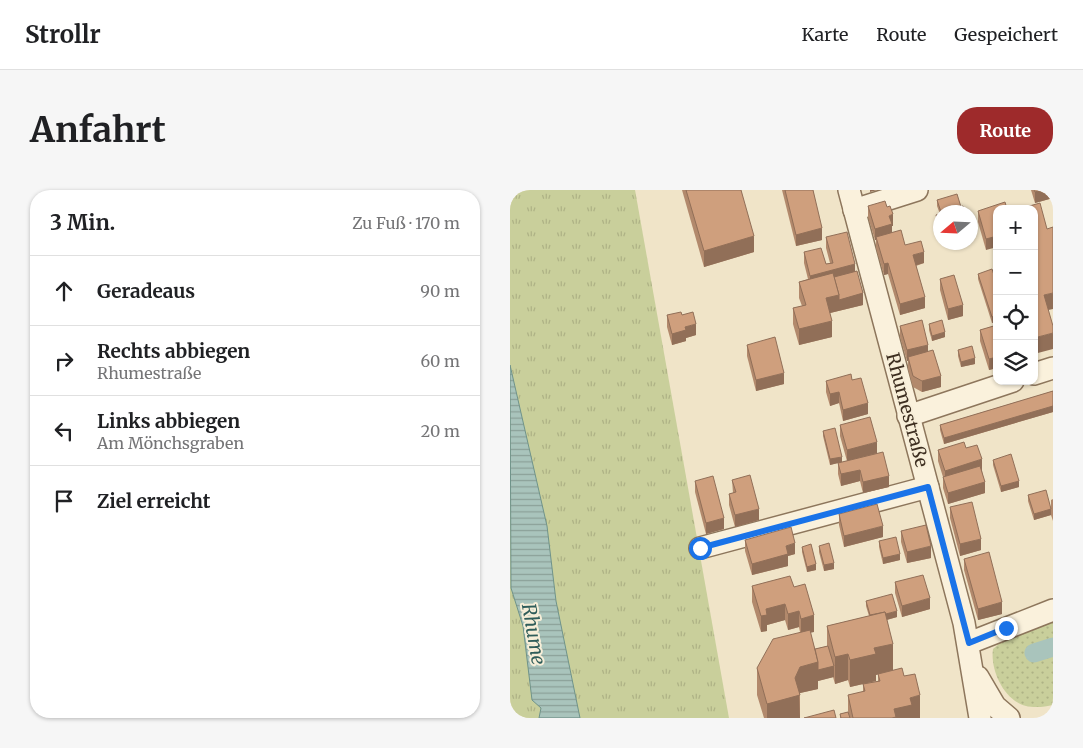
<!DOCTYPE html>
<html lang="de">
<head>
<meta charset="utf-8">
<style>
  body { margin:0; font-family:Merriweather,serif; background:#f6f6f6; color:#202124 }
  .controls { position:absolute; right:15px; top:15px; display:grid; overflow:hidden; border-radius:10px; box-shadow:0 1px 4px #0004 }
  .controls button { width:45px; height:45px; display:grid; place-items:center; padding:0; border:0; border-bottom:1px solid #e0e0e0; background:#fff; color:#202124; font:25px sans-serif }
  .compass { position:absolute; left:423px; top:15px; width:45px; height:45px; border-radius:50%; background:#fff; box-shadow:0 1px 4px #0004; rotate:251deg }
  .stop { position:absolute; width:15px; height:15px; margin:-11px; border:4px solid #1a73e8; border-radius:50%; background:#fff }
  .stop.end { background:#1a73e8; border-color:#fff; box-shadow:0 1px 5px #0008 }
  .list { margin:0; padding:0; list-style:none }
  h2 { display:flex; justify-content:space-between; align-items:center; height:65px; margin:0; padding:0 20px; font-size:21px }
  h2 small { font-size:16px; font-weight:400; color:#757577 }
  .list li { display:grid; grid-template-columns:32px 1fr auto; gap:15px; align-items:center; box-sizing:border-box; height:70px; padding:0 20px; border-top:1px solid #e0e0e0 }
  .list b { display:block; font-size:19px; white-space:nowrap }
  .list p { margin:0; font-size:16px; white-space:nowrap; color:#757577 }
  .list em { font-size:16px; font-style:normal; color:#757577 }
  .icon { flex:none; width:28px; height:28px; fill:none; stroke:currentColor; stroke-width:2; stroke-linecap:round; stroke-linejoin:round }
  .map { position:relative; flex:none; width:543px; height:528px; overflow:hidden; border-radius:20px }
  header { display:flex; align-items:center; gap:30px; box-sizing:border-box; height:70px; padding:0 25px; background:#fff; border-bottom:1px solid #e0e0e0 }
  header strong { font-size:24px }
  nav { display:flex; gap:28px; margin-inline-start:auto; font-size:18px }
  .intro { display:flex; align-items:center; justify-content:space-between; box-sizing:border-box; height:120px; padding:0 30px }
  h1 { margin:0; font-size:35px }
  .button { padding:12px 22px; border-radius:20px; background:#9e2a2b; color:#fff; font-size:18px; font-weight:700 }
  main { display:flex; gap:30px; padding:0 30px }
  aside { flex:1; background:#fff; border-radius:20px; box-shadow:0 1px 4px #0004 }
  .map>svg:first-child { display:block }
</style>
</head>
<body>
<header>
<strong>Strollr</strong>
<nav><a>Karte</a><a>Route</a><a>Gespeichert</a></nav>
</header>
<div class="intro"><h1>Anfahrt</h1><a class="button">Route</a></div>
<main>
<aside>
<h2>3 Min.<small>Zu Fuß · 170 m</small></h2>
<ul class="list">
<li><svg class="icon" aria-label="ahead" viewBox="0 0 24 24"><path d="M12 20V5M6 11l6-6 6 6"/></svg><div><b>Geradeaus</b></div><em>90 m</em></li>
<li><svg class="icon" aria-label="right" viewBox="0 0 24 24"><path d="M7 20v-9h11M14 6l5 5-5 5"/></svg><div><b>Rechts abbiegen</b><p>Rhumestraße</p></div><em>60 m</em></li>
<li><svg class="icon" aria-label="left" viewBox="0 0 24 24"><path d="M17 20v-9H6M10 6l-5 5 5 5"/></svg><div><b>Links abbiegen</b><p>Am Mönchsgraben</p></div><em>20 m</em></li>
<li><svg class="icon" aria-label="arrive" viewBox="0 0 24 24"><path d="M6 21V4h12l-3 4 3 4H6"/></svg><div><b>Ziel erreicht</b></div></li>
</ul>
</aside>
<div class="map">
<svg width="543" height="528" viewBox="0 0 543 528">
  <defs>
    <pattern id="grass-dots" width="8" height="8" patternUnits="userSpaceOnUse" patternTransform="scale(1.25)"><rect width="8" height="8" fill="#c9cf9b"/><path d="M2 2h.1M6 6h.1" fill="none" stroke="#aeb285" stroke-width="1.8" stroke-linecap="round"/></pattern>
    <pattern id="park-tufts" width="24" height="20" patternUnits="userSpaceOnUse" patternTransform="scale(1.25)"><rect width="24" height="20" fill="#c9cf9b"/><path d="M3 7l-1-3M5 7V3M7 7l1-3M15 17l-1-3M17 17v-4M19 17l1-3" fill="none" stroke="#aeb285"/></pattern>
    <pattern id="water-rules" width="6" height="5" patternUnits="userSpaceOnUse" patternTransform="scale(1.25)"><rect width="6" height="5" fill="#a9c4bc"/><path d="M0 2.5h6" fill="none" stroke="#8ba098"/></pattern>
  </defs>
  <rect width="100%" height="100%" fill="#f0e4c8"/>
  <path fill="url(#grass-dots)" d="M 543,430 L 543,515 C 535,517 524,518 516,516 C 493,510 480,479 483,459 L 497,447 Z"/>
  <polygon fill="url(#park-tufts)" points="0,0 125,0 219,528 0,528"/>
  <polygon fill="url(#water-rules)" stroke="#6f938a" points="0,175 37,336 46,411 70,528 29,528 31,518 22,510 13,436 1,398"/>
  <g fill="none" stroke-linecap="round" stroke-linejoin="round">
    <polyline stroke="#a9c4bc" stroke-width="19" points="524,463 543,457"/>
    <defs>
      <g id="minor">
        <polyline points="339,0 454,433 470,528"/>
        <polyline points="344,20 407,0"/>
        <polyline points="524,184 543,178"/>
        <polyline points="398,226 503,191"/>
        <polyline points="190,358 418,297"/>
        <polyline points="459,453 543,420"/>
        <polyline points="468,487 485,516 499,528"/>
      </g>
    </defs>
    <use href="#minor" stroke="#8d765c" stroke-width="24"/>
    <use href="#minor" stroke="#faf1dc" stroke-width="21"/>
  </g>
  <g fill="#b2896c">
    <polygon points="172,0 231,0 244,62 194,77"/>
    <polygon points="272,0 303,0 312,50 286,56"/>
    <polygon points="521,0 543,0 543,8 525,13"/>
    <polygon points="427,10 451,17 455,22 430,22 430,50 426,36 426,25 430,24 427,16"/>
    <polygon points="358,16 383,36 382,36 382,43 414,73 406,76 415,118 390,125 378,84 374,85 366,58 366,50 365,50 358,27"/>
    <polygon points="497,19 476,60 468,32 468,21"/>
    <polygon points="316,47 345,82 353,115 320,123 322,147 289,155 283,134 283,118 292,116 289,108 289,92 298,89 294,73 294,62 316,74 320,73 316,58"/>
    <polygon points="468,84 487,94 487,131 482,133 468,89"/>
    <polygon points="430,89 453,126 438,130 430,100"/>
    <polygon points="157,125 172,125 186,145 176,148 176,151 162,155 157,137"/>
    <polygon points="419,134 435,147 422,151 419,140"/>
    <polygon points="487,135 487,178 479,180 470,151 470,140"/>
    <polygon points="390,136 418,161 431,197 412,202 403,197 398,179 398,171 397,171 390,147"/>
    <polygon points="237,155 274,194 246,201 237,166"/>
    <polygon points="448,160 465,174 451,177 448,166"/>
    <polygon points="342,190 358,224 333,231 329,213 320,216 316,202 316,191"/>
    <polygon points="543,201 543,222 434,254 430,240 430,235"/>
    <polygon points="330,235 367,263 379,297 353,303 350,291 331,296 328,284 328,273 320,275 313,246 313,241 332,272 337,271 330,246"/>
    <polygon points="456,258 472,280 475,303 438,314 433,298 433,287 428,271 428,260"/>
    <polygon points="483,270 509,297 491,302 483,275"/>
    <polygon points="222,290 249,330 225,337 219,315 219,304 223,303"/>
    <polygon points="185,291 214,339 196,344 185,302"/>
    <polygon points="518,305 541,318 541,310 543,309 543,331 541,325 524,330 518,311"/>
    <polygon points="440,317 471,360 450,366 440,328"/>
    <polygon points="329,324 373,347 334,357 329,335"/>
    <polygon points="391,341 421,368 397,373 391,352"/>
    <polygon points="235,350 285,364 278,366 278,376 242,385 235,361"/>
    <polygon points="369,351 390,370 373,374 369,357"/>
    <polygon points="309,356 324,379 314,381 309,362"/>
    <polygon points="292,357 306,380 297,382 292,362"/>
    <polygon points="454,369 492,424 468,430 454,380"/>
    <polygon points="385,392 420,419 392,427 385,403"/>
    <polygon points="242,396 284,397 304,442 300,442 305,459 317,456 317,436 359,426 356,416 356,411 387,427 377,430 383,480 394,486 410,528 330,528 330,524 338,522 338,505 353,502 353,494 368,491 368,484 366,485 366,491 340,497 338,490 325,494 323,487 308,491 308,499 290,503 290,528 254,528 247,505 247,478 290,442 289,437 278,440 275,430 257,435 257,441 251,442 242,412"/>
  </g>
  <g fill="#916f58">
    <polygon points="360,0 367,0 360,2"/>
    <polygon points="532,0 543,0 543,8 525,13 525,2"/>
    <polygon points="383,24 383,36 382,36 382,45 366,47 366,50 365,50 365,39 379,26"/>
    <polygon points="312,38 312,50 286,56 286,45"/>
    <polygon points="244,46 244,62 194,77 194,61"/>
    <polygon points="487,46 487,57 476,60 476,49"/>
    <polygon points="414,62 414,73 403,76 403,65"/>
    <polygon points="378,73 378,84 374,85 374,74"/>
    <polygon points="345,74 345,85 300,97 300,86"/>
    <polygon points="353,103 353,115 316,124 316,108 329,105"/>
    <polygon points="543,103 543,119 534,121 534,105"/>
    <polygon points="415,107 415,118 390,125 390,114"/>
    <polygon points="453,115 453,126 438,130 438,119"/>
    <polygon points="487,125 487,131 482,133 482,127"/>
    <polygon points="322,131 322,147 289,155 289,139"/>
    <polygon points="186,134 186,145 176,148 176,151 162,155 162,144 175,137"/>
    <polygon points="435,142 435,147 422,151 422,146"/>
    <polygon points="543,143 543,159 524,164 524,148"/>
    <polygon points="418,155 418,166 398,167 398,171 397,171 397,160"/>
    <polygon points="487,167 487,178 479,180 479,169"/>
    <polygon points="465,168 465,174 451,177 451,172"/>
    <polygon points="274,183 274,194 246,201 246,190"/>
    <polygon points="431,186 431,197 412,202 412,191"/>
    <polygon points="329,202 329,213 320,216 320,204"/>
    <polygon points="358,213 358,224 333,231 333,220"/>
    <polygon points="543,216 543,222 434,254 434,248"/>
    <polygon points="367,252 367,263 337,271 337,260"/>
    <polygon points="332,267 332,272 320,275 320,269"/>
    <polygon points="472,269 472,280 435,292 435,281"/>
    <polygon points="350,280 350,291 331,296 331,284"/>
    <polygon points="379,286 379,297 353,303 353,292"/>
    <polygon points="509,291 509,297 491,302 491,296"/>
    <polygon points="475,292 475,303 438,314 438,303"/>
    <polygon points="249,319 249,330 225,337 225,325"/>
    <polygon points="541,319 541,325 524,330 524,324"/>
    <polygon points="214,328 214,339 196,344 196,333"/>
    <polygon points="373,336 373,347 334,357 334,346"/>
    <polygon points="471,349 471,360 450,366 450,354"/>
    <polygon points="285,353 285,364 278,366 278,376 242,385 242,374 276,356"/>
    <polygon points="421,356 421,368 397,373 397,362"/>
    <polygon points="390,364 390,370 373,374 373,368"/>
    <polygon points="324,373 324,379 314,381 314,375"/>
    <polygon points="306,374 306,380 297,382 297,377"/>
    <polygon points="420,408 420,419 392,427 392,416"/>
    <polygon points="492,412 492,424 468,430 468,419"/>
    <polygon points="275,414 275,430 257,435 257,441 251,442 251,426 256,419"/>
    <polygon points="289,421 289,437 278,440 278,424"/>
    <polygon points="387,421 387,427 361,434 361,428"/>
    <polygon points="304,425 304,442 291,445 291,429"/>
    <polygon points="383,454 383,480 366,485 366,491 340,497 340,470 364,458"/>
    <polygon points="338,464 338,490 325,494 325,467"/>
    <polygon points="308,472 324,476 324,487 308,491 308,499 290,503 289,505 290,528 257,528 257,514 285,488 290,477"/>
    <polygon points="410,505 410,528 382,528 384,519 400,508"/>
  </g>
  <g fill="#cf9f7d" stroke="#916f58">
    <polygon points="176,0 231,0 244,46 194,61"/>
    <polygon points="275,0 303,0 312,38 286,45"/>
    <polygon points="524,0 532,0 525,2"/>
    <polygon points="447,4 451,17 434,22 431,22 427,10"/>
    <polygon points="375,11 377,17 380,16 383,24 379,26 382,34 365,39 358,16"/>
    <polygon points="495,12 497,19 487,19 487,46 476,49 468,21"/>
    <polygon points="530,13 537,39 543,37 543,103 534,105 543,136 543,143 524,148 524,19 516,19 516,17"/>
    <polygon points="453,16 455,22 434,22"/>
    <polygon points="430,24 430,39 426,25"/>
    <polygon points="391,40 395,55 411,51 414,62 403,65 415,107 390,114 378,73 374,74 366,47"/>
    <polygon points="337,42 345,74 300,86 294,62 311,58 316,74 323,73 316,47"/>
    <polygon points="482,79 487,94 487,125 482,127 468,84"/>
    <polygon points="347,81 353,103 329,110 329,105 324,87"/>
    <polygon points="323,83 329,105 316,108 322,131 289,139 283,118 296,115 289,92"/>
    <polygon points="444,85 453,115 438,119 430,89"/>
    <polygon points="171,122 172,125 183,122 186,134 175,137 176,140 162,144 157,125"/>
    <polygon points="412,130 418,155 397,160 390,136"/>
    <polygon points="432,130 435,142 422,146 419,134"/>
    <polygon points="487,135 487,167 479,169 470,140"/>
    <polygon points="265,147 274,183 246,190 237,155"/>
    <polygon points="462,156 465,168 451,172 448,160"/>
    <polygon points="423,160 431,186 412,191 403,186 398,167"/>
    <polygon points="341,184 342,190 351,188 358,213 333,220 329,202 320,204 316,191"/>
    <polygon points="543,201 543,216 434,248 430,235"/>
    <polygon points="360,227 367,252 337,260 330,235"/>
    <polygon points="325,238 332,267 320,269 313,241"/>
    <polygon points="454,252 456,258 467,255 472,269 435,281 428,260"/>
    <polygon points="373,262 379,286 353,292 350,280 331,284 328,273"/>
    <polygon points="501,264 509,291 491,296 483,270"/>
    <polygon points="470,276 475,292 438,303 433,287"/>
    <polygon points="240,285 249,319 225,325 219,304 226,302 222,290"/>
    <polygon points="203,286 214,328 196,333 185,291"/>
    <polygon points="536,300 541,319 524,324 518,305"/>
    <polygon points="462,312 471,349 450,354 440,317"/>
    <polygon points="367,314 373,336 334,346 329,324"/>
    <polygon points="416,335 421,356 397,362 391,341"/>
    <polygon points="281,337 285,353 276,356 278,364 242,374 235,350"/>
    <polygon points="386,347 390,364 373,368 369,351"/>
    <polygon points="319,353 324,373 314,375 309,356"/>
    <polygon points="301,354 306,374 297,377 292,357"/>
    <polygon points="479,362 492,412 468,419 454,369"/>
    <polygon points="413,385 420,408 392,416 385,392"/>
    <polygon points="280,386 284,397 295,394 304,425 291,429 289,421 278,424 275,414 256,419 257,425 251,426 242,396"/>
    <polygon points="382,404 387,421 376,424 375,422 360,425 356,411"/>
    <polygon points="375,422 383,454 364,458 366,464 340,470 338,464 325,467 317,436"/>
    <polygon points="300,440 308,472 290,477 285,488 290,505 257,514 247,478 263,449"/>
    <polygon points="318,456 324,476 308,480 308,472 305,459"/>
    <polygon points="392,478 394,486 405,484 410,505 400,508 402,515 384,519 386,527 382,528 343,528 338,505 355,501 353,494 370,491 368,484"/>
    <polygon points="324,520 326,528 294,528"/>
    <polygon points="338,522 340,528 331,528 330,524"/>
  </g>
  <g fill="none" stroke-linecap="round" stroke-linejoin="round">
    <polyline stroke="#1a73e8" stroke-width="6" points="190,358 418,297 459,453 496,438"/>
  </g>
  <g text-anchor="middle" stroke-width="4" stroke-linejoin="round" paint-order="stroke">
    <g font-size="18" fill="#3d2e20" stroke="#f7eed8">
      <text transform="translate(397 220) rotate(75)" y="6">Rhumestraße</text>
    </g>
    <g font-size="19" font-style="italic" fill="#2f5d5a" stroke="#f7eed8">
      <text transform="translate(24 444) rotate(80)" y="7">Rhume</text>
    </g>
  </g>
</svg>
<div class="controls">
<button>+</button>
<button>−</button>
<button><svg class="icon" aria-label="locate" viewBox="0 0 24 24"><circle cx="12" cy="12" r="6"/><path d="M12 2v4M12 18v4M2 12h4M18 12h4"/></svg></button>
<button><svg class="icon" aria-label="layers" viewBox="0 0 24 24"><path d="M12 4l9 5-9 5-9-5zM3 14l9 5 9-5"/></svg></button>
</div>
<svg class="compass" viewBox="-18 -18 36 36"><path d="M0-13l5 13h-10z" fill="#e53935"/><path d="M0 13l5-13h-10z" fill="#757577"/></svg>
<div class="stop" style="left:190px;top:358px"></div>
<div class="stop end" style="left:496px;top:438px"></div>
</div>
</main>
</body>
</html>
